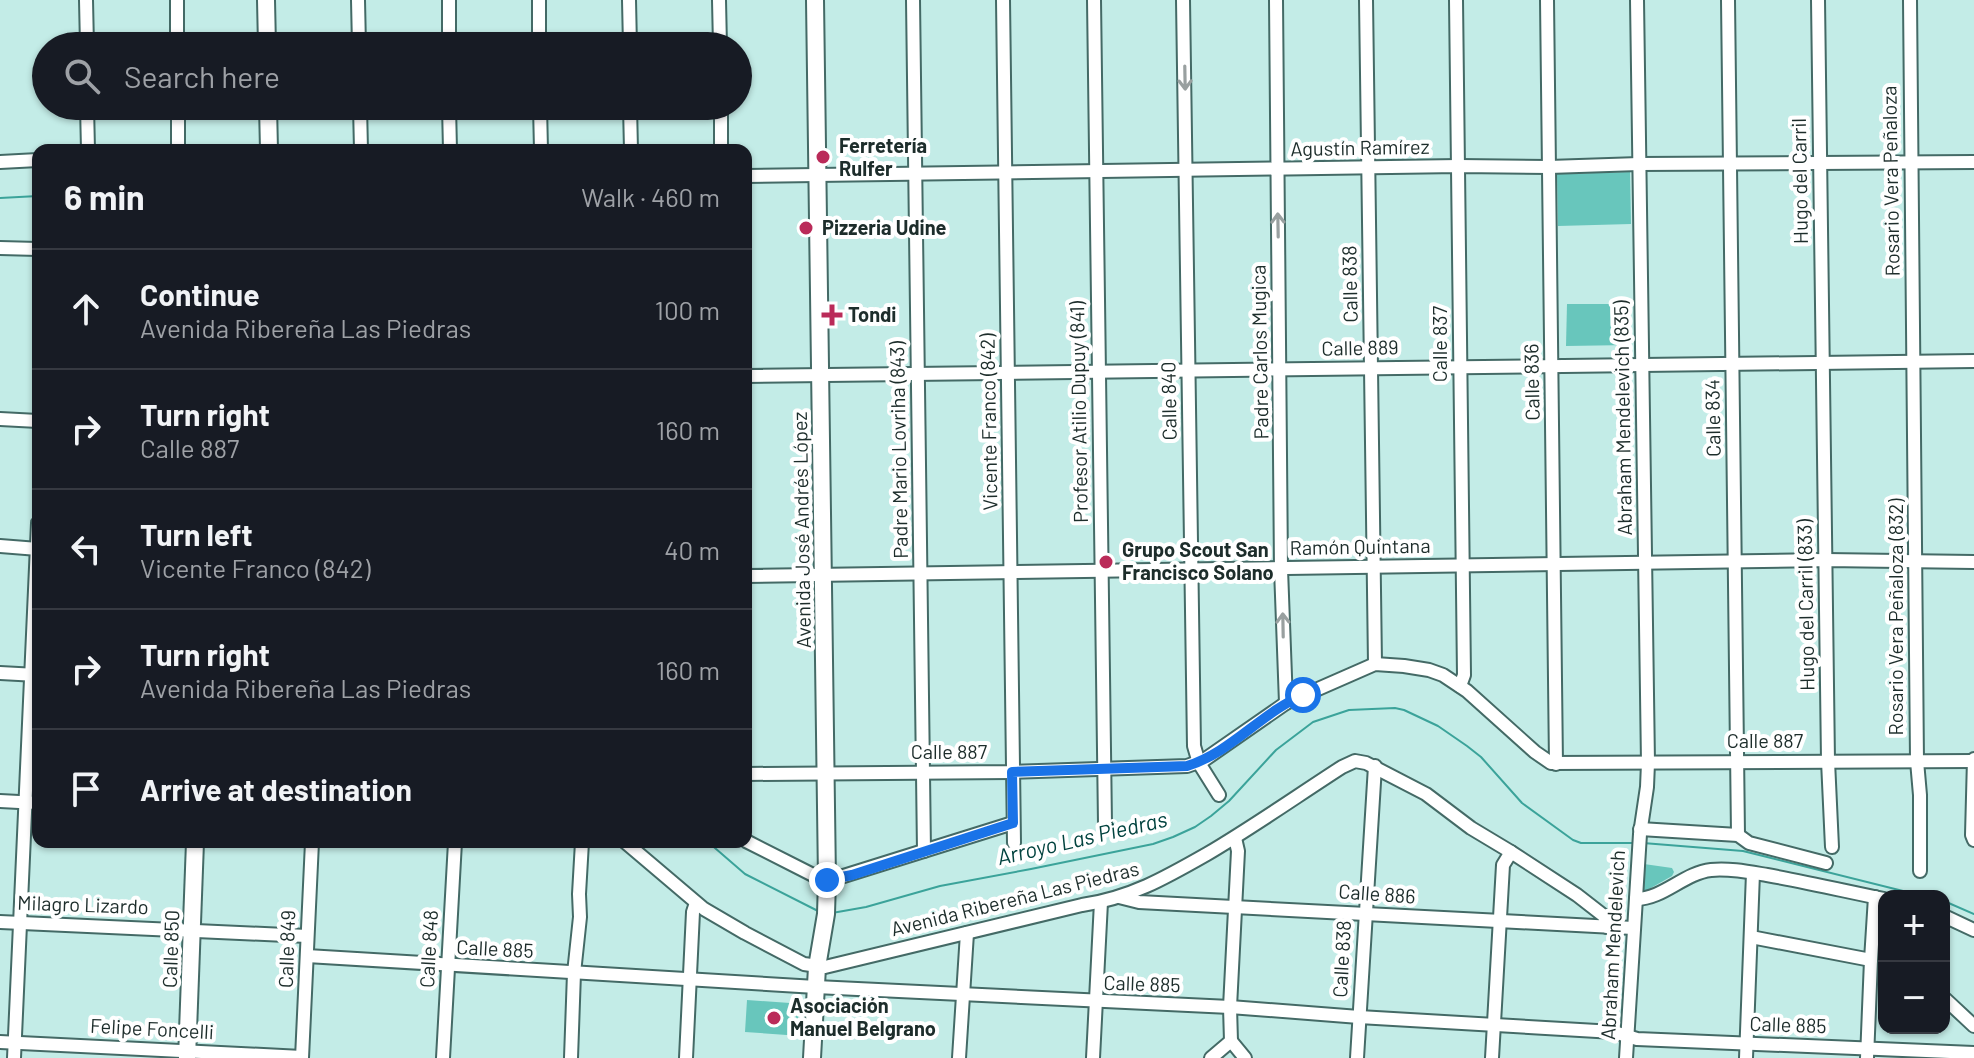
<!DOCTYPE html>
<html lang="en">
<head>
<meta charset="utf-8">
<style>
  body { margin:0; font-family:Barlow,sans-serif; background:#20242c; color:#f1f3f6 }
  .controls { position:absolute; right:24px; bottom:24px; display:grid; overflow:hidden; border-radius:16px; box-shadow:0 2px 6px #0004 }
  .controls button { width:72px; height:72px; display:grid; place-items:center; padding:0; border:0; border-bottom:2px solid #363941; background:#171b24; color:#f1f3f6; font:40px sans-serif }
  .stop { position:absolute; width:24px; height:24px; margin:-18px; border:6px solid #1a73e8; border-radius:50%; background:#fff }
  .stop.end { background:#1a73e8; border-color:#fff; box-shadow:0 2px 8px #0008 }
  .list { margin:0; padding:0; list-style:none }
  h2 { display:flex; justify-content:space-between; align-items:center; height:104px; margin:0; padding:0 32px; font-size:34px }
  h2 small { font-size:26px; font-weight:400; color:#9ea1a6 }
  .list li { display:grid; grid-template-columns:52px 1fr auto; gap:24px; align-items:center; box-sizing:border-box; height:120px; padding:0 32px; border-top:2px solid #363941 }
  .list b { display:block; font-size:30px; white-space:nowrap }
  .list p { margin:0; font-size:26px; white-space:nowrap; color:#9ea1a6 }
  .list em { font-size:26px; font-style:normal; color:#9ea1a6 }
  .icon { flex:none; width:44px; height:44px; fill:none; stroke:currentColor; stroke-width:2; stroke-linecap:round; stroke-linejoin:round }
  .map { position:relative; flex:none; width:1974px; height:1058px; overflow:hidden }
  .search { position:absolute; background:#171b24; box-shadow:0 2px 6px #0004; left:32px; top:32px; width:720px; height:88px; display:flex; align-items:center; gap:20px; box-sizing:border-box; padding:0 28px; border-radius:44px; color:#9ea1a6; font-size:30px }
  .panel { position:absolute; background:#171b24; box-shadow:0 2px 6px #0004; left:32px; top:144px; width:720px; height:704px; border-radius:16px }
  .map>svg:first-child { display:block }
</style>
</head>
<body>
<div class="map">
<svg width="1974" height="1058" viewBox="0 0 1974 1058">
  <rect width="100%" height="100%" fill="#c3ece7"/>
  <g fill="#68c6bc">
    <polygon points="1630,172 1631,224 1558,226 1557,174"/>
    <polygon points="1567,304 1629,304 1629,345 1566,346"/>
    <polygon points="1644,864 1672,868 1674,872 1672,876 1642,893"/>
    <polygon points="747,1000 804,1004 801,1036 745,1032"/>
  </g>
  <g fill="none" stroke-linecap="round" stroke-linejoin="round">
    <g stroke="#3ba39a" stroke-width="2">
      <polyline points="0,198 38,196"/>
      <polyline points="708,842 745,874 818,911"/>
      <polyline points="1643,843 1743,851 1923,896"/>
      <polyline points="1944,901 1974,914"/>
      <polyline points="832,913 866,907 940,886 1031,869 1153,844 1173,837 1195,827 1211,816 1229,801 1276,750 1313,722 1349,710 1395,708 1404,710 1438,726 1467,746 1481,757 1522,803 1573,840 1581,843 1633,843"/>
    </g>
    <defs>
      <g id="minor">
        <polyline points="86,0 87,46"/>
        <polyline points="177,0 177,46"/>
        <polyline points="358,0 359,46"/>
        <polyline points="449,0 449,46"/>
        <polyline points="539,0 539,46"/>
        <polyline points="629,0 630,46"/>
        <polyline points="719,0 720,46"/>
        <path d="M 913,0 C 919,284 918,567 924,851"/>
        <polyline points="1003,0 1014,843"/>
        <polyline points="1094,0 1105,824"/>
        <polyline points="1183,0 1194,746 1199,763 1219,795"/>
        <polyline points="1276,0 1281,569 1286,703"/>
        <polyline points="1366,0 1375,664"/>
        <polyline points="1456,0 1464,675 1460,686"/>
        <polyline points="1547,0 1556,764"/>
        <polyline points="1728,0 1738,835"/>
        <polyline points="1818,0 1828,761 1832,847"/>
        <polyline points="1910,0 1917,761 1920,795 1920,871"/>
        <polyline points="87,106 88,150"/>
        <polyline points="178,106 178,150"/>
        <polyline points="360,106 361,150"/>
        <polyline points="449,106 450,150"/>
        <polyline points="540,106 541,150"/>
        <polyline points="630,106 631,150"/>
        <polyline points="721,106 721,150"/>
        <polyline points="0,162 38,160"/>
        <polyline points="746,176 1459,166 1549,167 1639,164 1974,162"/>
        <polyline points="0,248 38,249"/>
        <polyline points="746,376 1974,361"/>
        <polyline points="0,419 38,421"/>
        <polyline points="0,546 38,549"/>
        <polyline points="746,576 1826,560 1974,562"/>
        <polyline points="0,673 37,675"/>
        <polyline points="1974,759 1972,835 1974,840"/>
        <polyline points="746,774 1012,772 1187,766 1204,760 1286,703 1375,664 1404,666 1429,670 1443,675 1467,691 1535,752 1551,763 1974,761"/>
        <polyline points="0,801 38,803"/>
        <polyline points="1640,829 1738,835 1749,843 1826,863"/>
        <polyline points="746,841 817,877 834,879 1013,823"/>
        <path d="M 625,842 L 704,909 L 745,933 L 804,964 L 825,967 L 1082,905 C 1130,898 1165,878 1207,854 C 1253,827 1297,796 1342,767 L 1355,761 L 1366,763 L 1426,794 L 1471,828 L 1511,852 L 1577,895 L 1604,916 L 1607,927"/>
        <polyline points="1119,897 1139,902 1633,928"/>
        <path d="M 1636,899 C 1663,899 1684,873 1711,870 C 1729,868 1749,872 1767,875 C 1806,882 1845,891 1884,899"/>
        <polyline points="1944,916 1974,930"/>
        <polyline points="0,922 307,936"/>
        <polyline points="1751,937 1871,960"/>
        <polyline points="307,956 816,987 1230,1007 1359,1017 1614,1032 1637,1039 1974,1053"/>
        <polyline points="1944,998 1974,1026"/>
        <polyline points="1231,1041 1230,1007 1238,851 1235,838"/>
        <polyline points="0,1042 302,1057"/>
        <polyline points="14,1058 38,523"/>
        <polyline points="302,1058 312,842"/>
        <polyline points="443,1058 455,842"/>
        <polyline points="571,1058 574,973 580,917 579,894 582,842"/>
        <polyline points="686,1058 693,912 696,903"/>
        <polyline points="959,1058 967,933"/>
        <polyline points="1093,1058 1101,902"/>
        <polyline points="1211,1058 1231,1041 1245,1058"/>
        <polyline points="1357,1058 1375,766"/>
        <polyline points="1492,1058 1503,865 1511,852"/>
        <polyline points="1626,1058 1640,834 1647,787 1648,763 1637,0"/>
        <polyline points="1746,1058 1753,873"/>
        <polyline points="1867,1058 1871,960 1875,897"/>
      </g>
      <g id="major">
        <polyline points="266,0 267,46"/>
        <polyline points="268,106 269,150"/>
        <polyline points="187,1058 195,842"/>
        <polyline points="812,1058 817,967 826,914 827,880 815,0"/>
      </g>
    </defs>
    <use href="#minor" stroke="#446a66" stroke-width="16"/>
    <use href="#major" stroke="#446a66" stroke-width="20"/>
    <use href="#minor" stroke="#fff" stroke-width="12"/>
    <use href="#major" stroke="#fff" stroke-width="16"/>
  </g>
  <defs><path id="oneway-shaft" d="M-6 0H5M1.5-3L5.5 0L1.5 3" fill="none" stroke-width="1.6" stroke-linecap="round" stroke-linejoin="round" transform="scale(2)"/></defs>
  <g stroke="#99a0a0">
    <use href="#oneway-shaft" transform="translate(1185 78) rotate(89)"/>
    <use href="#oneway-shaft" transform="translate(1278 225) rotate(-91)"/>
    <use href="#oneway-shaft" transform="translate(1283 625) rotate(-91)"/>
  </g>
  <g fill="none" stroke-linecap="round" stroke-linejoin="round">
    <path stroke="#1a73e8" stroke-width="10" d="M 827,880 L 852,875 L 1013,823 L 1012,772 L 1187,766 C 1230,753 1261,713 1303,695"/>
  </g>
  <g fill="#ba2b59" stroke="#fff" stroke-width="3">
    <circle cx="823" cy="157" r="8"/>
    <circle cx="806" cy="228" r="8"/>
    <path d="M828 303h8v8h8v8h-8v8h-8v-8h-8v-8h8z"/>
    <circle cx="1106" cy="562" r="8"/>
    <circle cx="774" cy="1018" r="8"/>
  </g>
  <g text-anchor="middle" stroke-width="8" stroke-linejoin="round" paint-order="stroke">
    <g font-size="20" font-weight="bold" fill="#1d2d2b" stroke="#fff" text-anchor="start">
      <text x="839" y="153">Ferretería<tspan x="839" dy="23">Rulfer</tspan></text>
      <text x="822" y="235">Pizzeria Udine</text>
      <text x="848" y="322">Tondi</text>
      <text x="1122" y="557">Grupo Scout San<tspan x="1122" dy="23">Francisco Solano</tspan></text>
      <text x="790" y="1013">Asociación<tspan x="790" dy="23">Manuel Belgrano</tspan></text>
    </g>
    <g font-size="20" fill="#1d2d2b" stroke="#fff">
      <text transform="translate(1360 148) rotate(-1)" y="7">Agustín Ramírez</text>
      <text transform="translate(1800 181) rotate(-91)" y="7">Hugo del Carril</text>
      <text transform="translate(1891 181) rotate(-91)" y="7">Rosario Vera Peñaloza</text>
      <text transform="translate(1350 284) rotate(-91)" y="7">Calle 838</text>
      <text transform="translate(1440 344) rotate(-90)" y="7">Calle 837</text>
      <text transform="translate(1360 348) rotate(-1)" y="7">Calle 889</text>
      <text transform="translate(1260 352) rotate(-91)" y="7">Padre Carlos Mugica</text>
      <text transform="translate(1532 382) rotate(-91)" y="7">Calle 836</text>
      <text transform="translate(1169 401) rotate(-91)" y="7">Calle 840</text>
      <text transform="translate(1079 412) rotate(-91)" y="7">Profesor Atilio Dupuy (841)</text>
      <text transform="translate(1623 418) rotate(-91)" y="7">Abraham Mendelevich (835)</text>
      <text transform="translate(1713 418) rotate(-91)" y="7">Calle 834</text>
      <text transform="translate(989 422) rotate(-91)" y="7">Vicente Franco (842)</text>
      <text transform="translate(899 450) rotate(-91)" y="7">Padre Mario Lovriha (843)</text>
      <text transform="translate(802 530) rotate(-91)" y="7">Avenida José Andrés López</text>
      <text transform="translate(1360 547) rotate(-1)" y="7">Ramón Quintana</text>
      <text transform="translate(1806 605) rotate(-91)" y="7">Hugo del Carril (833)</text>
      <text transform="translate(1896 617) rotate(-90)" y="7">Rosario Vera Peñaloza (832)</text>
      <text x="1765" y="748">Calle 887</text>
      <text x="949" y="759">Calle 887</text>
      <text transform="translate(1377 894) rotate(4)" y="7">Calle 886</text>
      <text transform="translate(1015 899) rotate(-14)" y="7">Avenida Ribereña Las Piedras</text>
      <text transform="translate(83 905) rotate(2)" y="7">Milagro Lizardo</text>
      <text transform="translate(1613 945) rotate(-87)" y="7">Abraham Mendelevich</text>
      <text transform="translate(171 949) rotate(-88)" y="7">Calle 850</text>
      <text transform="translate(287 949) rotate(-88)" y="7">Calle 849</text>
      <text transform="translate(429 949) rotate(-87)" y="7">Calle 848</text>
      <text transform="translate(495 949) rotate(3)" y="7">Calle 885</text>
      <text transform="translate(1342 959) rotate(-87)" y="7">Calle 838</text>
      <text transform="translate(1142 984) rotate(2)" y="7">Calle 885</text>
      <text transform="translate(1788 1025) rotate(2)" y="7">Calle 885</text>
      <text transform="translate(152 1029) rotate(3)" y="7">Felipe Foncelli</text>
    </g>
    <g font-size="22" font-style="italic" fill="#02433f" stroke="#fff">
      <text transform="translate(1082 838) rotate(-13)" y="8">Arroyo Las Piedras</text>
    </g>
  </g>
</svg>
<div class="controls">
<button>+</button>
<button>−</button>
</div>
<div class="stop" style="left:1303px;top:695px"></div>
<div class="stop end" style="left:827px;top:880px"></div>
<div class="search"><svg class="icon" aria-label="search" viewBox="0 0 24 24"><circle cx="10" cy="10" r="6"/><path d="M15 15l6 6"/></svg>Search here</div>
<section class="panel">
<h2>6 min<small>Walk · 460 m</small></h2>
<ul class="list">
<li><svg class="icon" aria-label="ahead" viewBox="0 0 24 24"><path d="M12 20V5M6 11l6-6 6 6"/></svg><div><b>Continue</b><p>Avenida Ribereña Las Piedras</p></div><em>100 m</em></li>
<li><svg class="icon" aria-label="right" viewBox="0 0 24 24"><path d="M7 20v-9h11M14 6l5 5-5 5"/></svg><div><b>Turn right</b><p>Calle 887</p></div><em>160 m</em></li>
<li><svg class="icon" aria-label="left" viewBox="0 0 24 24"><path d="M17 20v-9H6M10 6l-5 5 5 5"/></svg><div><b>Turn left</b><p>Vicente Franco (842)</p></div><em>40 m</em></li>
<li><svg class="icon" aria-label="right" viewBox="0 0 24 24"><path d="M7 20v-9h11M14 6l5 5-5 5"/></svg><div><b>Turn right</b><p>Avenida Ribereña Las Piedras</p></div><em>160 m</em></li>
<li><svg class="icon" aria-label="arrive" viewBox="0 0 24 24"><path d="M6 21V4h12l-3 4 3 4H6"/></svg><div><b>Arrive at destination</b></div></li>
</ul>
</section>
</div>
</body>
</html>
